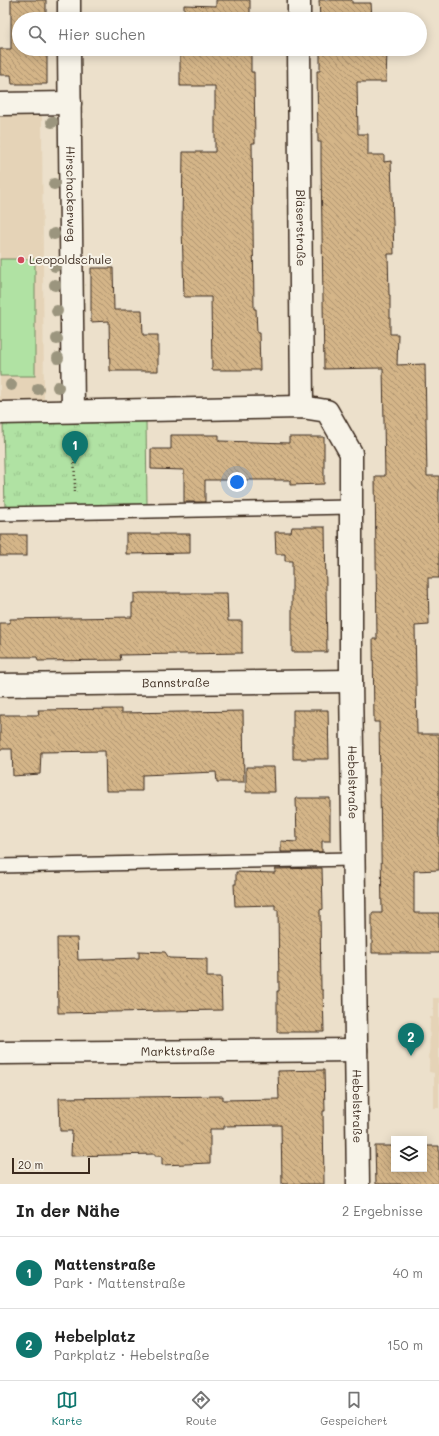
<!DOCTYPE html>
<html lang="de">
<head>
<meta charset="utf-8">
<style>
  body { margin:0; font-family:Mali,sans-serif; background:#f6f6f6; color:#222 }
  .controls { position:absolute; right:12px; bottom:12px; display:grid; overflow:hidden; border-radius:0px; box-shadow:0 2px 10px #0003 }
  .controls button { width:36px; height:36px; display:grid; place-items:center; padding:0; border:0; border-bottom:1px solid #e0e0e0; background:#fff; color:#222; font:20px sans-serif }
  .scale { position:absolute; left:12px; bottom:10px; width:78px; box-sizing:border-box; padding-left:4px; border:2px solid #3b2a1e; border-top:0; font-size:11px; line-height:14px; white-space:nowrap; color:#3b2a1e; -webkit-text-stroke:3px #f7f3e8; paint-order:stroke }
  .you { position:absolute; left:237px; top:482px; width:14px; height:14px; margin:-10px; border:3px solid #fff; border-radius:50%; background:#1a73e8; box-shadow:0 0 0 6px #1a73e833 }
  .badge { display:grid; place-items:center; width:26px; height:26px; border-radius:50%; background:#0f766e; color:#fff; font-size:13px; font-weight:700 }
  .pin { position:absolute; translate:-50% -33px; filter:drop-shadow(0 1px 2px #0008) }
  .pin::after { content:''; position:absolute; top:21px; width:14px; height:12px; background:inherit; clip-path:polygon(0 0,100% 0,50% 100%) }
  .list { margin:0; padding:0; list-style:none }
  h2 { display:flex; justify-content:space-between; align-items:center; height:52px; margin:0; padding:0 16px; font-size:17px }
  h2 small { font-size:13px; font-weight:400; color:#767676 }
  .list li { display:grid; grid-template-columns:26px 1fr auto; gap:12px; align-items:center; box-sizing:border-box; height:72px; padding:0 16px; border-top:1px solid #e0e0e0 }
  .list b { display:block; font-size:15px; white-space:nowrap }
  .list p { margin:0; font-size:13px; white-space:nowrap; color:#767676 }
  .list em { font-size:13px; font-style:normal; color:#767676 }
  .icon { flex:none; width:22px; height:22px; fill:none; stroke:currentColor; stroke-width:2; stroke-linecap:round; stroke-linejoin:round }
  .map { position:relative; flex:none; width:439px; height:1184px; overflow:hidden }
  .search { position:absolute; background:#fff; box-shadow:0 2px 10px #0003; left:12px; right:12px; top:12px; height:44px; display:flex; align-items:center; gap:10px; box-sizing:border-box; padding:0 14px; border-radius:22px; color:#767676; font-size:15px }
  .sheet { height:196px; background:#fff }
  nav { display:flex; justify-content:space-around; align-items:center; box-sizing:border-box; height:56px; border-top:1px solid #e0e0e0; background:#fff; font-size:11px; color:#767676 }
  nav a { display:grid; justify-items:center; gap:2px }
  nav .on { color:#0f766e }
  .map>svg:first-child { display:block }
</style>
</head>
<body>
<div class="map">
<svg width="439" height="1184" viewBox="0 0 439 1184">
  <defs>
    <pattern id="park-tufts" width="24" height="20" patternUnits="userSpaceOnUse"><rect width="24" height="20" fill="#b0e2a3"/><path d="M3 7l-1-3M5 7V3M7 7l1-3M15 17l-1-3M17 17v-4M19 17l1-3" fill="none" stroke="#98c28c"/></pattern>
    <pattern id="building-back-hatch" width="6" height="6" patternUnits="userSpaceOnUse"><rect width="6" height="6" fill="#d4b588"/><path d="M-1 5l2 2M0 0l6 6M5-1l2 2" fill="none" stroke="#ad936f"/></pattern>
  </defs>
  <rect width="100%" height="100%" fill="#ece0cb"/>
  <filter id="ink" filterUnits="userSpaceOnUse"><feTurbulence type="fractalNoise" baseFrequency=".025" numOctaves="2"/><feDisplacementMap in="SourceGraphic" scale="8" xChannelSelector="R" yChannelSelector="G"/><feConvolveMatrix kernelMatrix="1 2 1 2 8 2 1 2 1" color-interpolation-filters="sRGB"/></filter>
  <g filter="url(#ink)">
    <g fill="#e5d3b7">
      <polygon points="42,115 44,405 0,405 0,116"/>
      <polygon points="433,998 439,998 439,1108 434,1108 434,1073 429,1072 430,1017 433,1017"/>
    </g>
    <polygon fill="url(#park-tufts)" stroke="#768660" points="146,421 147,504 5,507 3,424"/>
    <rect fill="#b0e2a3" stroke="#768660" x="0" y="259" width="35" height="117"/>
    <g fill="url(#building-back-hatch)" stroke="#3b2a1e">
      <polygon points="11,0 46,0 46,19 19,19 19,49 47,49 47,84 12,84 11,75 0,75 0,49 11,49"/>
      <polygon points="216,0 250,0 250,19 180,19 181,12 184,12 184,5 216,6"/>
      <polygon points="319,0 352,0 352,3 371,3 372,19 320,19"/>
      <polygon points="180,49 251,49 251,72 254,72 255,143 252,143 254,309 256,309 257,333 259,333 260,370 212,370 211,297 184,297 182,225 183,152 215,152 215,86 180,86"/>
      <polygon points="320,49 387,50 386,82 357,82 358,134 368,134 368,155 384,155 384,162 391,161 394,254 388,254 389,295 390,295 390,334 398,334 397,365 425,364 427,476 439,476 439,578 428,578 429,625 415,626 417,734 439,734 439,870 414,871 414,913 439,913 439,953 372,953 372,913 382,913 379,722 374,722 373,639 377,639 375,476 385,476 383,368 324,369 321,163 321,142 318,142 317,71 320,71"/>
      <polygon points="91,268 113,268 114,310 142,310 143,335 158,335 158,371 110,371 109,321 91,322"/>
      <polygon points="171,435 219,435 219,441 289,443 289,437 324,437 324,484 290,485 290,480 205,480 205,502 184,502 184,470 151,469 151,449 171,449"/>
      <polygon points="292,527 325,527 327,652 292,652 292,561 285,561 285,554 276,554 275,532 291,532"/>
      <polygon points="126,534 190,534 190,553 126,554"/>
      <rect x="0" y="535" width="27" height="21"/>
      <polygon points="140,593 227,593 228,621 242,621 242,653 120,655 121,660 38,661 37,657 0,657 0,623 10,623 10,619 132,617 132,603 134,603 134,594"/>
      <polygon points="121,709 121,713 243,711 244,782 217,782 216,772 142,775 142,791 106,791 105,751 41,752 40,774 13,776 12,749 0,749 0,715 39,715 38,710"/>
      <polygon points="293,710 328,710 329,759 293,759"/>
      <polygon points="246,767 274,767 275,792 246,792"/>
      <polygon points="296,798 330,798 330,841 322,841 322,852 281,852 281,841 297,842"/>
      <polygon points="322,868 323,909 320,910 321,990 323,990 324,1032 277,1032 277,991 279,991 278,910 275,910 275,905 235,906 234,884 236,884 236,872 275,873 275,869"/>
      <polygon points="57,938 77,938 78,960 139,958 139,951 165,952 169,958 207,959 207,977 221,977 222,1010 58,1013"/>
      <polygon points="324,1070 325,1111 323,1111 324,1184 282,1184 281,1125 224,1126 224,1129 210,1129 210,1163 162,1165 162,1156 155,1156 155,1154 71,1156 72,1131 60,1131 59,1098 223,1096 223,1100 279,1099 278,1071"/>
      <polygon points="375,1146 394,1146 394,1169 424,1169 424,1146 439,1146 439,1184 376,1184"/>
    </g>
    <g fill="none" stroke-linecap="round" stroke-linejoin="round">
      <defs>
        <g id="service">
          <polyline points="0,514 351,507"/>
          <polyline points="0,866 354,859"/>
        </g>
        <g id="minor">
          <polyline points="69,0 69,19"/>
          <polyline points="299,0 299,19"/>
          <path id="s1" d="M 69,49 L 73,411"/>
          <path id="s2" d="M 299,49 L 302,407"/>
          <polyline points="0,104 70,103"/>
          <path id="s3" d="M 0,413 L 302,407 L 327,411 L 351,453 L 351,681 L 358,1184"/>
          <path id="s4" d="M 0,685 L 351,681"/>
          <path id="s5" d="M 0,1053 L 356,1050"/>
        </g>
      </defs>
      <use href="#service" stroke="#3b2a1e" stroke-width="16"/>
      <use href="#minor" stroke="#3b2a1e" stroke-width="25"/>
      <polyline stroke="#3b2a1e" stroke-width="2.5" stroke-dasharray="1 3" stroke-linecap="butt" points="74,435 75,492"/>
      <use href="#service" stroke="#f7f3e8" stroke-width="13"/>
      <use href="#minor" stroke="#f7f3e8" stroke-width="22"/>
    </g>
    <g fill="#9b957e">
      <circle cx="52" cy="122" r="6"/>
      <circle cx="54" cy="184" r="6"/>
      <circle cx="54" cy="234" r="6"/>
      <circle cx="55" cy="266" r="6"/>
      <circle cx="55" cy="285" r="6"/>
      <circle cx="57" cy="311" r="6"/>
      <circle cx="57" cy="339" r="6"/>
      <circle cx="58" cy="358" r="6"/>
      <circle cx="11" cy="385" r="6"/>
      <circle cx="58" cy="387" r="6"/>
      <circle cx="38" cy="389" r="6"/>
    </g>
  </g>
  <circle fill="#d1495b" stroke="#f7f3e8" stroke-width="1.5" cx="21" cy="260" r="4"/>
  <g text-anchor="middle" stroke-width="4" stroke-linejoin="round" paint-order="stroke">
    <g font-size="12" fill="#3b2a1e" stroke="#f7f3e8">
      <text dy="4" stroke="none"><textPath href="#s1" startOffset="145">Hirschackerweg</textPath></text>
      <text dy="4" stroke="none"><textPath href="#s2" startOffset="179">Bläserstraße</textPath></text>
      <text dy="4" stroke="none"><textPath href="#s4" startOffset="176">Bannstraße</textPath></text>
      <text dy="4" stroke="none"><textPath href="#s3" startOffset="705">Hebelstraße</textPath></text>
      <text dy="4" stroke="none"><textPath href="#s5" startOffset="178">Marktstraße</textPath></text>
      <text dy="4" stroke="none"><textPath href="#s3" startOffset="1029">Hebelstraße</textPath></text>
    </g>
    <g font-size="12" fill="#3b2a1e" stroke="#f7f3e8" text-anchor="start">
      <text x="29" y="264">Leopoldschule</text>
    </g>
  </g>
</svg>
<div class="controls">
<button><svg class="icon" aria-label="layers" viewBox="0 0 24 24"><path d="M12 4l9 5-9 5-9-5zM3 14l9 5 9-5"/></svg></button>
</div>
<div class="scale">20 m</div>
<div class="you"></div>
<div class="pin badge" style="left:75px;top:464px">1</div>
<div class="pin badge" style="left:411px;top:1056px">2</div>
<div class="search"><svg class="icon" aria-label="search" viewBox="0 0 24 24"><circle cx="10" cy="10" r="6"/><path d="M15 15l6 6"/></svg>Hier suchen</div>
</div>
<section class="sheet">
<h2>In der Nähe<small>2 Ergebnisse</small></h2>
<ul class="list">
<li><span class="badge">1</span><div><b>Mattenstraße</b><p>Park · Mattenstraße</p></div><em>40 m</em></li>
<li><span class="badge">2</span><div><b>Hebelplatz</b><p>Parkplatz · Hebelstraße</p></div><em>150 m</em></li>
</ul>
</section>
<nav>
<a class="on"><svg class="icon" aria-label="map" viewBox="0 0 24 24"><path d="M3 6l6-2 6 2 6-2v14l-6 2-6-2-6 2zM9 4v14M15 6v14"/></svg>Karte</a>
<a><svg class="icon" aria-label="directions" viewBox="0 0 24 24"><path d="M12 3l9 9-9 9-9-9zM9 14v-3h6M13 9l2 2-2 2"/></svg>Route</a>
<a><svg class="icon" aria-label="saved" viewBox="0 0 24 24"><path d="M7 4h10v16l-5-4-5 4z"/></svg>Gespeichert</a>
</nav>
</body>
</html>
